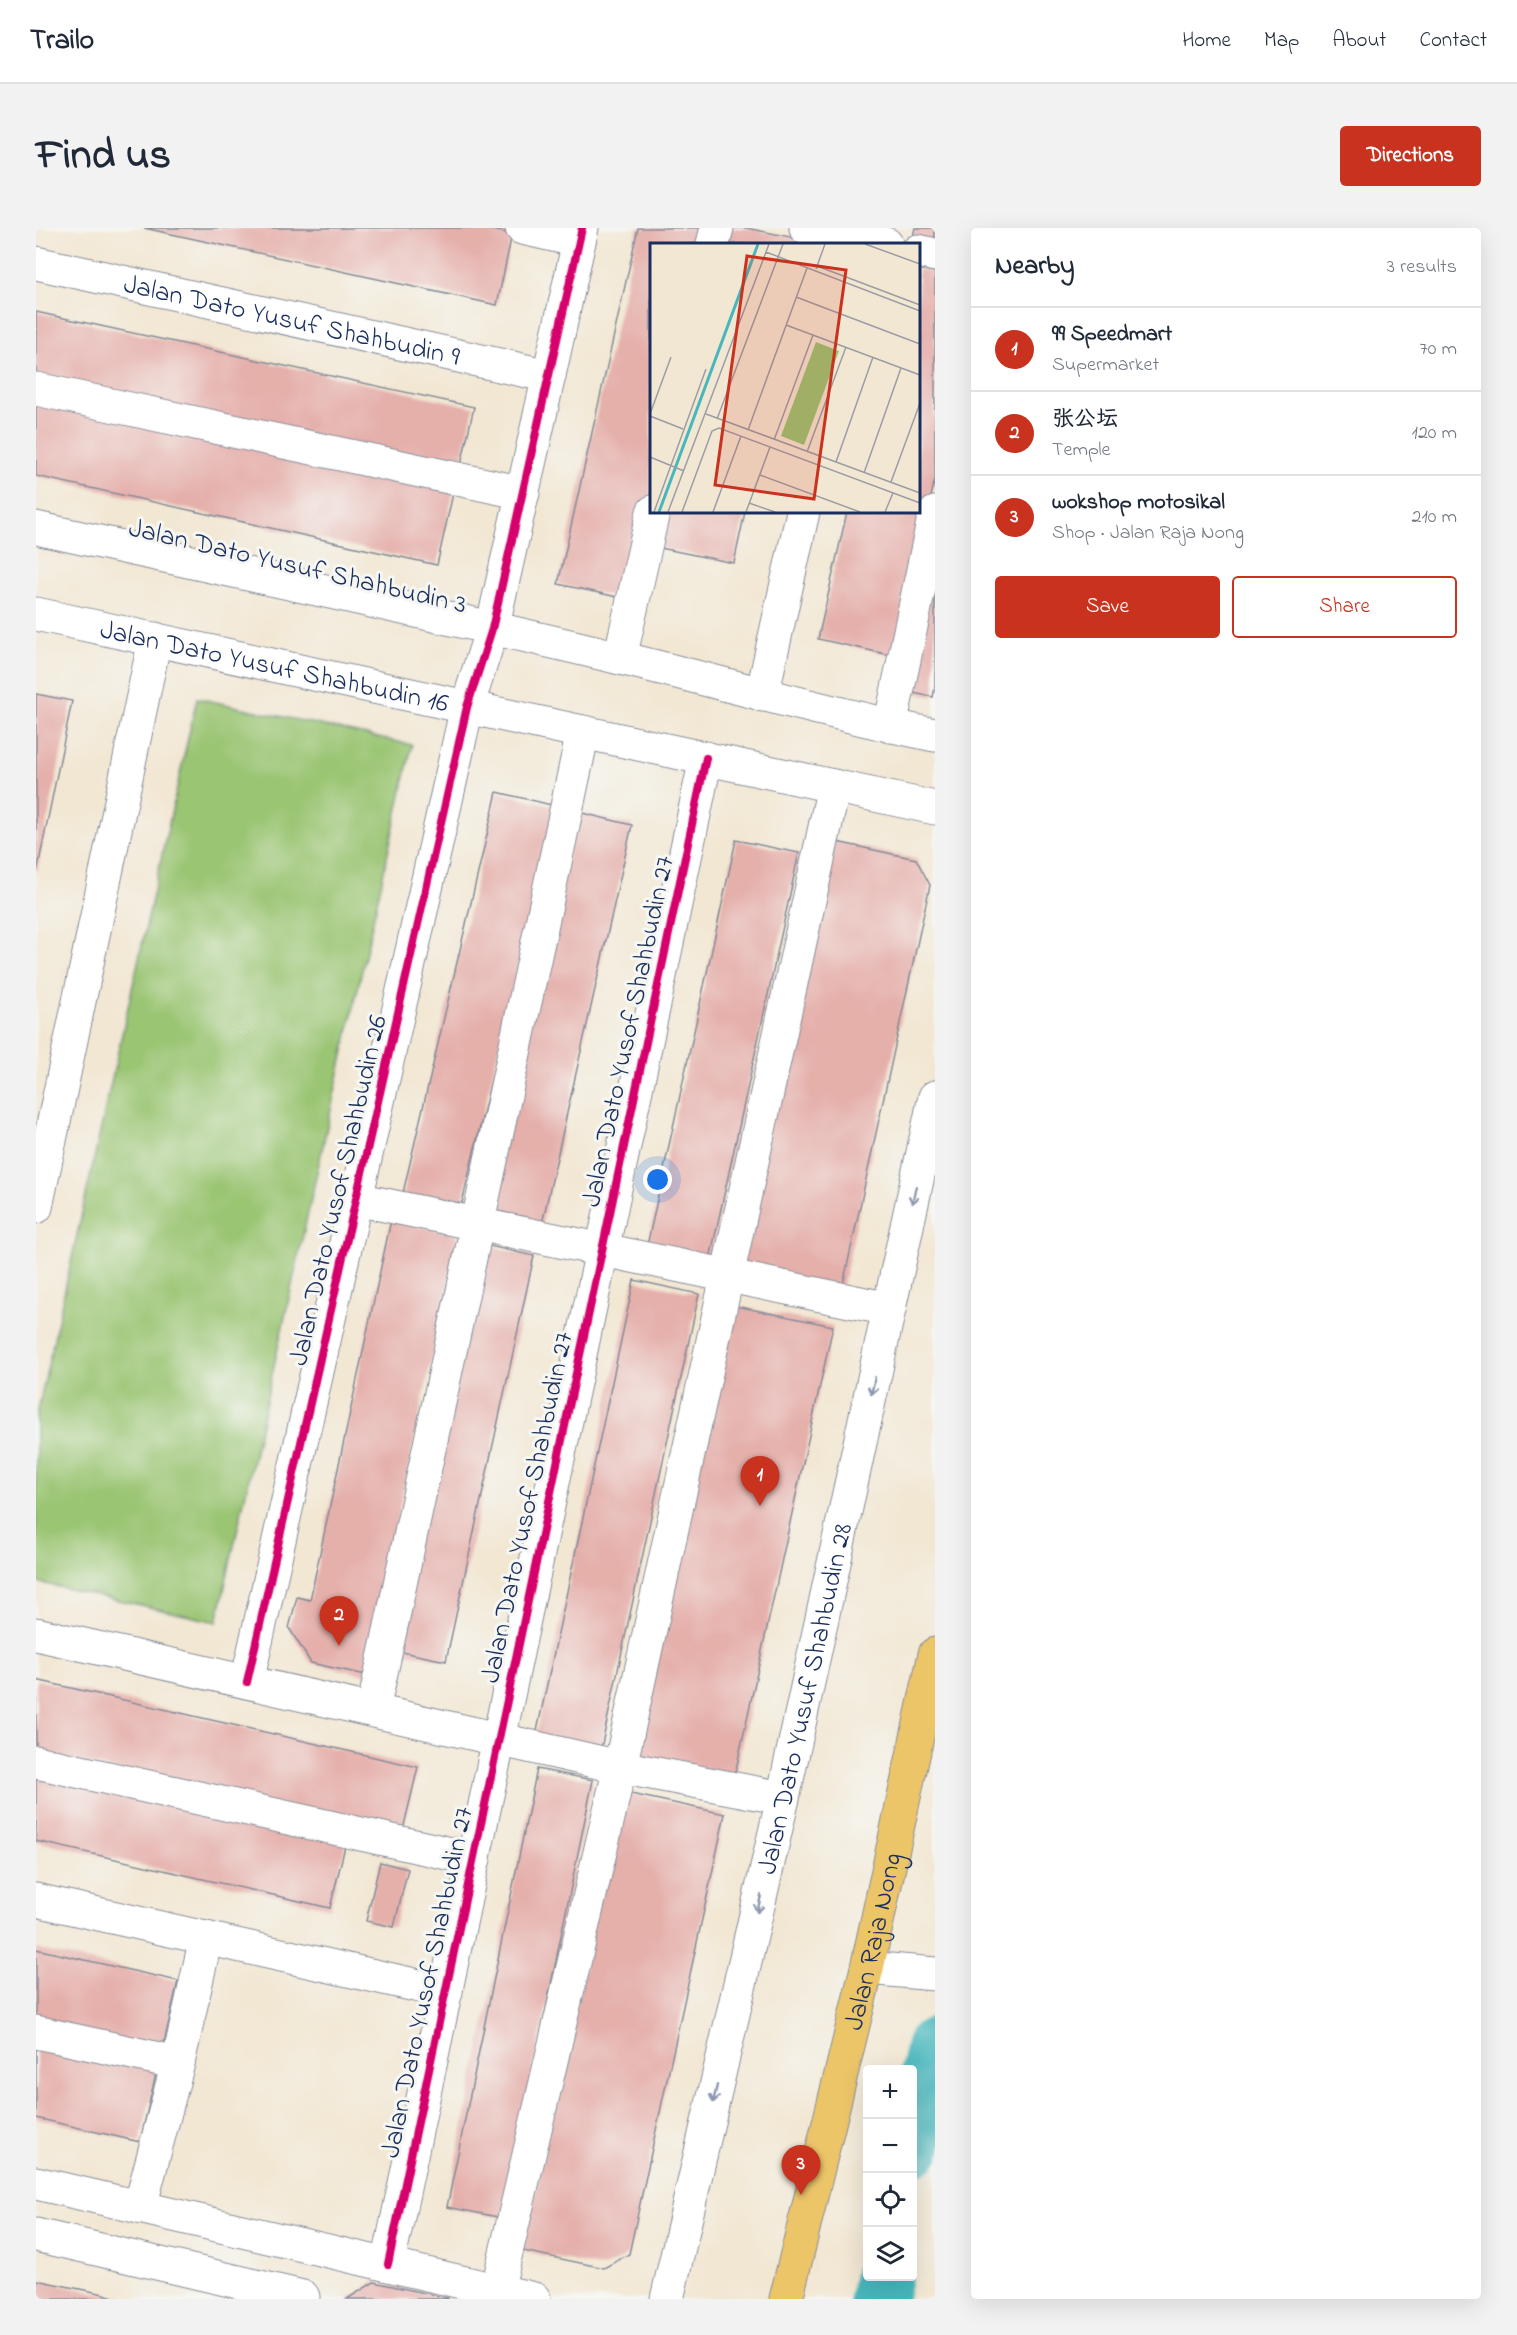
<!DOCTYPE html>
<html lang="en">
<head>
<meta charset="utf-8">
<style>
  body { margin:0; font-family:"Indie Flower","LXGW WenKai TC",sans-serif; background:#f2f2f3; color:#1f2937 }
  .controls { position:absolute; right:18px; bottom:18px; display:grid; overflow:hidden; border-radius:6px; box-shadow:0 6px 24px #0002 }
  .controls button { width:54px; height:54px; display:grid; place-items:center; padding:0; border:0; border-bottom:2px solid #e0e1e3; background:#fff; color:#1f2937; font:30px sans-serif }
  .you { position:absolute; left:622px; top:952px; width:21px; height:21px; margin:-15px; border:4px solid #fff; border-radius:50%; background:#1a73e8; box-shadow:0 0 0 9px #1a73e833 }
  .badge { display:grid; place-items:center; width:39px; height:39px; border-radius:50%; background:#c8321e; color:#fff; font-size:20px; font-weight:700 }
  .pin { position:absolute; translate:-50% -50px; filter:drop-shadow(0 2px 3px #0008) }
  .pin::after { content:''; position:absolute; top:32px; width:21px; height:18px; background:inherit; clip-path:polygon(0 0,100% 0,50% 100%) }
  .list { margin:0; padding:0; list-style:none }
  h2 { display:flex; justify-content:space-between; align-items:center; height:78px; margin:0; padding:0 24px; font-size:26px }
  h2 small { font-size:20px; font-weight:400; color:#747a83 }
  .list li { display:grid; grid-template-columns:39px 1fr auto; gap:18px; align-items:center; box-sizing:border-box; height:84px; padding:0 24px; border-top:2px solid #e0e1e3 }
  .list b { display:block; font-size:22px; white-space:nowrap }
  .list p { margin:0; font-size:20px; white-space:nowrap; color:#747a83 }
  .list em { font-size:20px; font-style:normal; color:#747a83 }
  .actions { display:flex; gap:12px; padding:18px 24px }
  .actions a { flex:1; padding:14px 0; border:2px solid #c8321e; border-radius:6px; text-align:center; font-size:21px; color:#c8321e }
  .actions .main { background:#c8321e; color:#fff }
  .icon { flex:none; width:33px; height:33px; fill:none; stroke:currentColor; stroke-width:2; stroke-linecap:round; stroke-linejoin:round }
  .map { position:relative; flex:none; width:899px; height:2071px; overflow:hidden; border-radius:6px }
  header { display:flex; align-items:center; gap:36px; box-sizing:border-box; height:84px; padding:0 30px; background:#fff; border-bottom:2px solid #e0e1e3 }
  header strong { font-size:28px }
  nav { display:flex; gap:33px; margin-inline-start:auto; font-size:21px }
  .intro { display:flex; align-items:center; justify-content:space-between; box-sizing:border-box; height:144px; padding:0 36px }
  h1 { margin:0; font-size:42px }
  .button { padding:15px 27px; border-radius:6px; background:#c8321e; color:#fff; font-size:21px; font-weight:700 }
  main { display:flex; gap:36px; padding:0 36px }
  aside { flex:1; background:#fff; border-radius:6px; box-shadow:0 6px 24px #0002 }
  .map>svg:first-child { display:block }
</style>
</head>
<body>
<header>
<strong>Trailo</strong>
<nav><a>Home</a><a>Map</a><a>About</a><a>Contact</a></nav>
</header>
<div class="intro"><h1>Find us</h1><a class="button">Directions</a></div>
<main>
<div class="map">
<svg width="899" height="2071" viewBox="0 0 899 2071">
  <rect width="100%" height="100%" fill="#f6f6f2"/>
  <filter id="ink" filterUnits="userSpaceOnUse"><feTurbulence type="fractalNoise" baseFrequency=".0167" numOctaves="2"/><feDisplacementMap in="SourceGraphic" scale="12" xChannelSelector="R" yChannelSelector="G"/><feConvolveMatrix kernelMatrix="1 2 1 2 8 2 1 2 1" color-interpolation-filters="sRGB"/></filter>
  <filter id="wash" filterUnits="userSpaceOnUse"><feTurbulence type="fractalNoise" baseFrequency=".008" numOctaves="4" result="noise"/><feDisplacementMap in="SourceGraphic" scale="24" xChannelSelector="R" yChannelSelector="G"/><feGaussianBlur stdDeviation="1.35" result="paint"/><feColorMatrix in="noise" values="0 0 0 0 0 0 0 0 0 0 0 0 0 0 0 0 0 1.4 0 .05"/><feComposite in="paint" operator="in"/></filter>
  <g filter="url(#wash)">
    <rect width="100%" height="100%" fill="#f2e7d3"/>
    <polygon fill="#9ac572" stroke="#5a7a68" stroke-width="1.5" points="161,470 376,517 181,1394 0,1354 0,1191"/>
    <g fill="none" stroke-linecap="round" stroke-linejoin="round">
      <g stroke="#47b7bd" stroke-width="58">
        <polyline points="876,1919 899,1818"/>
        <polyline points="842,2071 847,2048"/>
      </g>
    </g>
    <g id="blocks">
      <g fill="#e5afaa">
        <polygon points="108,0 446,0 476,6 461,77"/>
        <polygon points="602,0 679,0 675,16 615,16 615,282 595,372 522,356"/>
        <polygon points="689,0 710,0 764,11 763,16 686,16"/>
        <polygon points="879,0 899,0 899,14 877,9"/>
        <polygon points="882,41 899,44 899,251 859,428 782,411 811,284 882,284"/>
        <polygon points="0,84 438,179 422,250 0,158"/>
        <polygon points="0,169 418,261 401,337 0,248"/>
        <polygon points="632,284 709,284 698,335 624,320"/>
        <polygon points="899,298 899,459 897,469 862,462"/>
        <polygon points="0,466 36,473 1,644 0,644"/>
        <polygon points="461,564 520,578 424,983 366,969"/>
        <polygon points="542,584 596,597 506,996 452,984"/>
        <polygon points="700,612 763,625 672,1040 609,1027"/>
        <polygon points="796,613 880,631 894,657 805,1066 702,1045"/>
        <polygon points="355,992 422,1007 341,1386 335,1448 275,1435 253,1400 261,1369 274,1372"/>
        <polygon points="445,1016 498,1028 410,1433 356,1422"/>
        <polygon points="598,1052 663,1066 563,1530 498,1517"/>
        <polygon points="694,1077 797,1098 697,1555 594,1533"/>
        <polygon points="0,1452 382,1539 366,1606 0,1524"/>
        <polygon points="0,1539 311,1610 294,1680 0,1613"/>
        <polygon points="501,1541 557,1552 467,1990 411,1979"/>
        <polygon points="586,1564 689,1586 593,2026 568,2040 487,2023"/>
        <polygon points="344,1634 372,1641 358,1699 330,1693"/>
        <polygon points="0,1721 142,1753 125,1828 0,1801"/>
        <polygon points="0,1813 121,1841 104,1914 0,1890"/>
        <polygon points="0,2052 68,2066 83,2071 0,2071"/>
        <polygon points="338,2054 412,2070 412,2071 311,2071"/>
      </g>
    </g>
  </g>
  <g filter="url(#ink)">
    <use href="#blocks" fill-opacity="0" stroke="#868b98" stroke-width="1.5"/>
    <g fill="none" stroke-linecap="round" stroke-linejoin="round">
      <defs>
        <g id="minor">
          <polyline points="486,0 543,13"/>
          <polyline points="770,0 850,16"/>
          <polyline points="677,16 681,0"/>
          <polyline points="882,23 899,27"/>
          <path id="s1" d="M 0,35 L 513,148"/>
          <polyline points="0,161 487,265"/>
          <path d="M 0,300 C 195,343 390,383 584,430 C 689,455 793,486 899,507"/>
          <path id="s2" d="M 0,386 L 899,580"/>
          <polyline points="584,430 617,284"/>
          <polyline points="726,467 767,284"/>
          <polyline points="854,498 899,285"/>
          <polyline points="320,971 853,1081"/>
          <polyline points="0,979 119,411"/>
          <polyline points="0,1406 584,1539 747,1570"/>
          <polyline points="211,1454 431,479 456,401 546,0"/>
          <polyline points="337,1482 547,504"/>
          <polyline points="0,1534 438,1631"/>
          <polyline points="0,1672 410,1764"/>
          <polyline points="831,1740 899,1746"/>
          <polyline points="0,1804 142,1835"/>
          <polyline points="0,1955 498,2071"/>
          <polyline points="104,1979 142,1835 170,1710"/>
          <polyline points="0,2007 267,2069"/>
          <polyline points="352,2036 670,530"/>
          <polyline points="458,2071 461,2063 584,1539 798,558"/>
          <path id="s3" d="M 631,2071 L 747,1570 L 899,869"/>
        </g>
        <g id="major">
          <path id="s4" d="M 750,2071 L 831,1740 L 899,1426"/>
        </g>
      </defs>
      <use href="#minor" stroke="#868b98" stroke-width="35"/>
      <use href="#major" stroke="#868b98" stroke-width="35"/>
      <use href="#minor" stroke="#fff" stroke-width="33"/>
      <use href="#major" stroke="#ecc569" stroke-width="33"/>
      <defs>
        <g id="cycleway">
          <polyline points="211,1454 431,479 456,401 546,0"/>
          <polyline points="352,2036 670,530"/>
        </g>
      </defs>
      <use href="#cycleway" stroke="#f6f6f2" stroke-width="11"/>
      <use href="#cycleway" stroke="#d6006c" stroke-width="8"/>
    </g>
    <defs><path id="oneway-shaft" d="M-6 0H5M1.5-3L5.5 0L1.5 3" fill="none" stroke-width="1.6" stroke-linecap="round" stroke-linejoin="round" transform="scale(1.5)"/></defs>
    <g stroke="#8d97ae">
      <use href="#oneway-shaft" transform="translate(878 967) rotate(102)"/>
      <use href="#oneway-shaft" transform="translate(837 1158) rotate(102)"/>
      <use href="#oneway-shaft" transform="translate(723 1676) rotate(103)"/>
      <use href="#oneway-shaft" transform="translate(679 1866) rotate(103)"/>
    </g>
  </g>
  <g text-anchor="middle" stroke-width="6" stroke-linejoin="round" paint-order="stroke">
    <g font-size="27" fill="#1b2f5e" stroke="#f6f6f2">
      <text dy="9" stroke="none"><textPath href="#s1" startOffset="262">Jalan Dato Yusuf Shahbudin 9</textPath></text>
      <text transform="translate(262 337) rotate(13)" y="9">Jalan Dato Yusuf Shahbudin 3</text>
      <text dy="9" stroke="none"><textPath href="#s2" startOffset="244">Jalan Dato Yusuf Shahbudin 16</textPath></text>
      <text transform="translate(591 803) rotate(-78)" y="9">Jalan Dato Yusof Shahbudin 27</text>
      <text transform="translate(301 962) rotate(-77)" y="9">Jalan Dato Yusof Shahbudin 26</text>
      <text transform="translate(490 1279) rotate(-78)" y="9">Jalan Dato Yusof Shahbudin 27</text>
      <text dy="9" stroke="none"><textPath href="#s3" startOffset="616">Jalan Dato Yusuf Shahbudin 28</textPath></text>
      <text dy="9" stroke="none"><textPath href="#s4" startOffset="368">Jalan Raja Nong</textPath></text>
      <text transform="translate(390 1754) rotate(-78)" y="9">Jalan Dato Yusof Shahbudin 27</text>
    </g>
  </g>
  <g transform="translate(614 15)">
    <rect width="270" height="270" fill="#f2e7d3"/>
    <path d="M 166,99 L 189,108 L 154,202 L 131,193 Z" fill="#9ac572"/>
    <path fill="none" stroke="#47b7bd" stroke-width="3" d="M 9,269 L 108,1"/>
    <path fill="none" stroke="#9c9da4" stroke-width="1.5" d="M 215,1 L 270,21M 116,9 L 270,68M 167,23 L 270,62M 166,26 L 175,1M 146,54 L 270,101M 136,82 L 270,132M 0,171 L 21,114M 56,171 L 270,250M 0,173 L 33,186M 67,176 L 133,1M 98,187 L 157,25M 124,197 L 163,92M 157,209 L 196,104M 0,214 L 34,228M 186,219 L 223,114M 214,230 L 251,125M 110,232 L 210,269M 241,239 L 270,160M 99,260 L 125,269M 4,269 L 56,126M 18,269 L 119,1M 32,269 L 62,188 L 69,185 L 270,260M 63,269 L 91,193M 96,269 L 120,204M 235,269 L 243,250"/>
    <path fill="#c8321e" fill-opacity="0.15" stroke="#c8321e" stroke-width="3" d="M 97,13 L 196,27 L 164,256 L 65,242 Z"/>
    <rect width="270" height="270" fill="none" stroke="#1b2f5e" stroke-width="3"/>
  </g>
</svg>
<div class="controls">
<button>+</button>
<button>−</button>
<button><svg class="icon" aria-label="locate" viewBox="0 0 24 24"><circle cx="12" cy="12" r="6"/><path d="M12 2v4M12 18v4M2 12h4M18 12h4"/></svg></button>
<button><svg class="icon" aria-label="layers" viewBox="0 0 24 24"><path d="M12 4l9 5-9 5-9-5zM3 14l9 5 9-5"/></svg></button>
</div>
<div class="you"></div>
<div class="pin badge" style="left:724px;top:1278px">1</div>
<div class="pin badge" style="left:303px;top:1418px">2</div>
<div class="pin badge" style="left:765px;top:1967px">3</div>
</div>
<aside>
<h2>Nearby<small>3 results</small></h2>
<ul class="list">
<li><span class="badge">1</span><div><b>99 Speedmart</b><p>Supermarket</p></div><em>70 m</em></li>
<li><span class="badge">2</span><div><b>张公坛</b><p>Temple</p></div><em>120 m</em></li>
<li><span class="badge">3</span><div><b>wokshop motosikal</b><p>Shop · Jalan Raja Nong</p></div><em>210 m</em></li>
</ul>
<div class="actions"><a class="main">Save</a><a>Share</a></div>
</aside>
</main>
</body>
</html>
